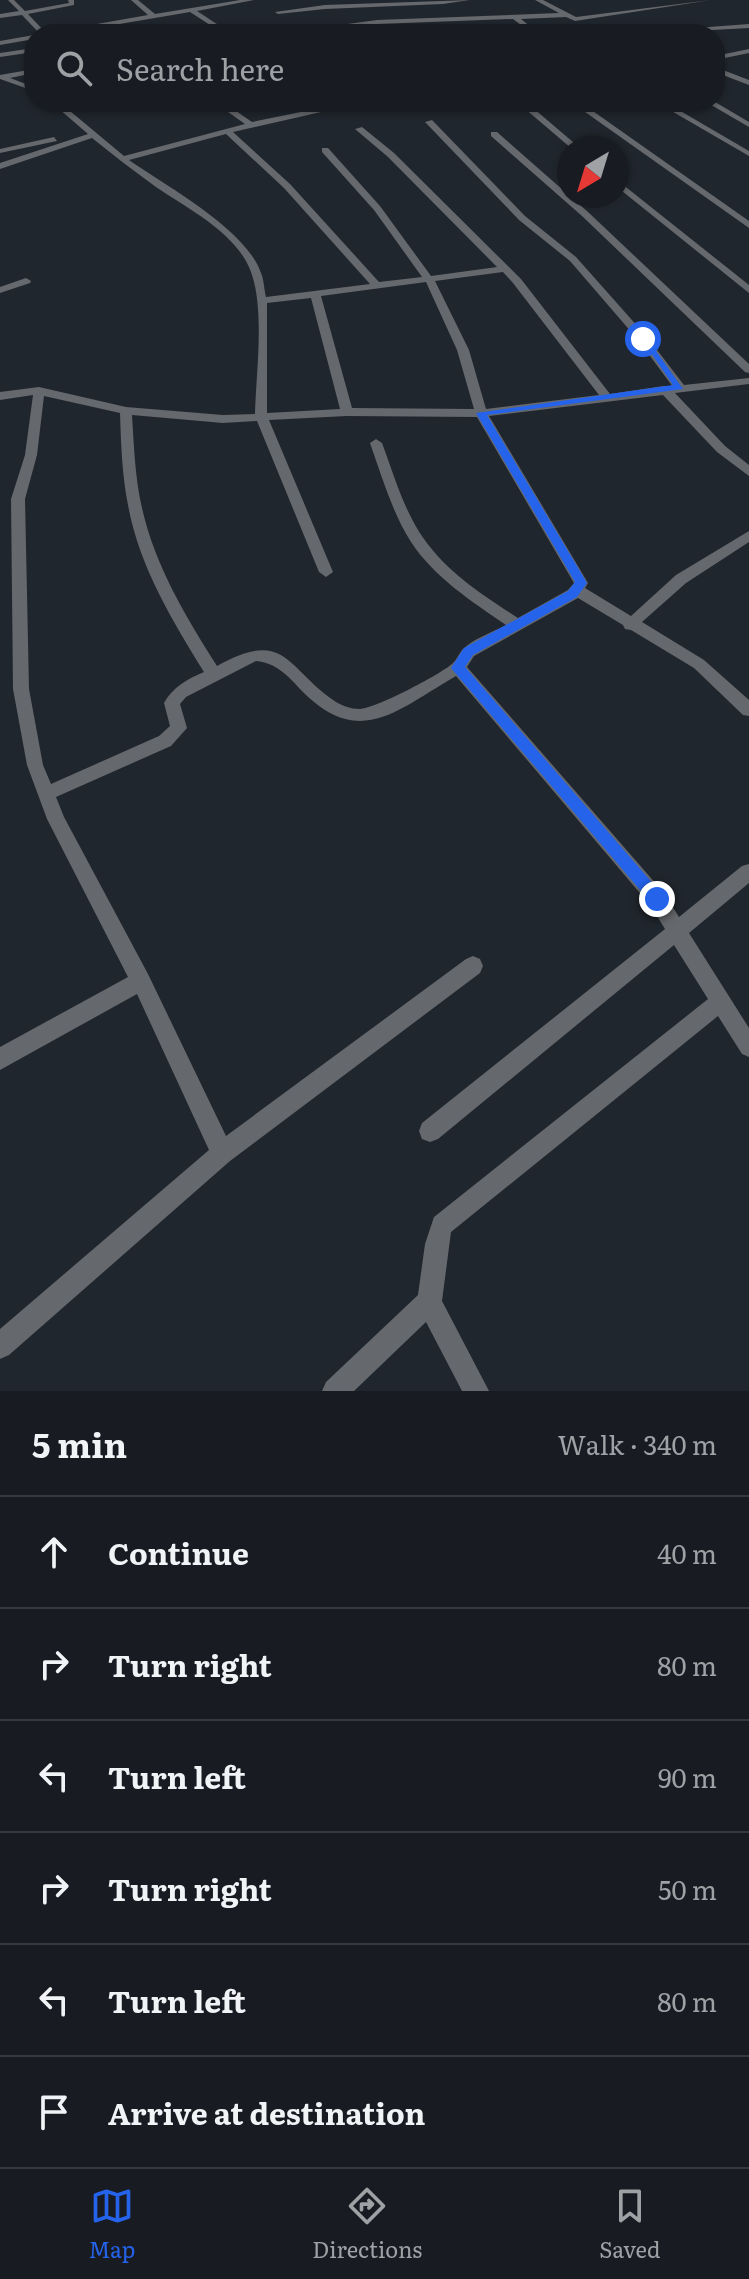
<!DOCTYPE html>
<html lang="en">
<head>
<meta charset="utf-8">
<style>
  body { margin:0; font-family:Literata,serif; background:#25292f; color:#f1f3f6 }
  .compass { position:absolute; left:557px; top:136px; width:72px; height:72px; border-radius:50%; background:#181c22; box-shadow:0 2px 6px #0004; rotate:218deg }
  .stop { position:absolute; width:24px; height:24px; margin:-18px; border:6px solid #2563eb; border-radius:50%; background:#fff }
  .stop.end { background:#2563eb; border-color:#fff; box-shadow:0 2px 8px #0008 }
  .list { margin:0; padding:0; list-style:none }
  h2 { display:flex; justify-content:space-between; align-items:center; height:104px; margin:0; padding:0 32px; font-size:34px }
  h2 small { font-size:26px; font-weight:400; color:#9fa1a5 }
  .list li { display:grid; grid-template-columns:52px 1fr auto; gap:24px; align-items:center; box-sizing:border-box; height:112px; padding:0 32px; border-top:2px solid #363a40 }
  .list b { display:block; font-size:30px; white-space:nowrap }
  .list em { font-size:26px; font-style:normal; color:#9fa1a5 }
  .icon { flex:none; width:44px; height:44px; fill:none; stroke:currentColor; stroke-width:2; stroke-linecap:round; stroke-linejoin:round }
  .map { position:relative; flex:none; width:749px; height:1391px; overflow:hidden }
  .search { position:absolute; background:#181c22; box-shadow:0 2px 6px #0004; left:24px; right:24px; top:24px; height:88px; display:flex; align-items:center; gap:20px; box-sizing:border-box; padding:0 28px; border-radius:32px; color:#9fa1a5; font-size:30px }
  .sheet { height:776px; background:#181c22 }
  nav { display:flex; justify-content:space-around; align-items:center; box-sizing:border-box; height:112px; border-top:2px solid #363a40; background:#181c22; font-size:22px; color:#9fa1a5 }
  nav a { display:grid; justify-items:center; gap:4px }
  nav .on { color:#2563eb }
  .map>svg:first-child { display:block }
</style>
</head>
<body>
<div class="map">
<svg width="749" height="1391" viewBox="0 0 749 1391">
  <rect width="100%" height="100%" fill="#20262d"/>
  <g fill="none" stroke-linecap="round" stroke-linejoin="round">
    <g fill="#65686c" fill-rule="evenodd">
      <polygon points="8,0 14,0 25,11 69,3 68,0 74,0 74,5 28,14 46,33 148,15 131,0 138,0 155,14 240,0 254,0 197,11 232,34 224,34 190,12 61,34 40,34 22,15 0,18 0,14 19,11"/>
      <polygon points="470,0 443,4 325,9 278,14 275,12 325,5"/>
      <polygon points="535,0 543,0 576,17 711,0 575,21 566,17 521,19 540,34 533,34 513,19 377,24 299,33 296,31 377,20 559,13"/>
      <polygon points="749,24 749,28 639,34 642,32"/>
      <polygon points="157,26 159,29 122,34 125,32"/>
      <polygon points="34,35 34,39 0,45 0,41"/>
      <polygon points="34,48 34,52 0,57 0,53"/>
      <polygon points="749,49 749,53 715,60 715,56"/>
      <polygon points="715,67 749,80 749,85 715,72"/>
      <polygon points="34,69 34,73 10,78 34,87 34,91 0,79 0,75"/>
      <path d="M 51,102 L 60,102 L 66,107 L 104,102 L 70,111 L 124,156 L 245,124 L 214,102 L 223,102 L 252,122 L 350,102 L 365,102 L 233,132 L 290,184 L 379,282 L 422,277 L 374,210 L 322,152 L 322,148 L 328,148 L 380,206 L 431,276 L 497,267 L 388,157 L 355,129 L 362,127 L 394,153 L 521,279 L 610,394 L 664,386 L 673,387 L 639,341 L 570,261 L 519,220 L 425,122 L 432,120 L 525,216 L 576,257 L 647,337 L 684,385 L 749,378 L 749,384 L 675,393 L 725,446 L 749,465 L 749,476 L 717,452 L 663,395 L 489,416 L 588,583 L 585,588 L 631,616 L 676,575 L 749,531 L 749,542 L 686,583 L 642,622 L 704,660 L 749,700 L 749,716 L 743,715 L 694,668 L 631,630 L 625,629 L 623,625 L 578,598 L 474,656 L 467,667 L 664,893 L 679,917 L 742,866 L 749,864 L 749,883 L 689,933 L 749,1028 L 749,1057 L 742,1054 L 718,1016 L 451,1232 L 442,1301 L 489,1391 L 462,1391 L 426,1322 L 354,1391 L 322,1391 L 326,1382 L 418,1295 L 425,1244 L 434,1217 L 708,999 L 674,945 L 438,1139 L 430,1142 L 422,1139 L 419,1131 L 422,1123 L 665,929 L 650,905 L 456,676 C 398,709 360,750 302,691 C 288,676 277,663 256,661 L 186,697 L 180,704 L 187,728 L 171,746 L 56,797 L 64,817 L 148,974 L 226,1136 L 466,959 L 473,956 L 480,959 L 483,966 L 480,973 L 230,1161 L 9,1355 L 0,1359 L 0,1329 L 209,1150 L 137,994 L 0,1070 L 0,1047 L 128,977 L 47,819 L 27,765 L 13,689 L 11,499 L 25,455 L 33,395 L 0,400 L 0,392 L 39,387 L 126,407 L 223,415 L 255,414 C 256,372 265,311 251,272 C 237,233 188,209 156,187 C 134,171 113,155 92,138 L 0,169 L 0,163 L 88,134 ZM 226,134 L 284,188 L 370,284 L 266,297 C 264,289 264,280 261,273 C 246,229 166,186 129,160 ZM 503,272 L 513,283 L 599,395 L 486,409 L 469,350 L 435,281 ZM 426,282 L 457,350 L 474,409 L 352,408 L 321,296 ZM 311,298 L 340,409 L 267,413 L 267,303 ZM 44,396 L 120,413 C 121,444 122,475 128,505 C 139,566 172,620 204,672 C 187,679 173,687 164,703 L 170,726 L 159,736 L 51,784 L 43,765 L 29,689 L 25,499 L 37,455 ZM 132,415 L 223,423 L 257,421 L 319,572 L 326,577 L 333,572 L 269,420 L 347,416 L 477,417 L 574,583 L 568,590 L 518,618 C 484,596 448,573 424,539 C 404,511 394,475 382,443 L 376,439 L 370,443 C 382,477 392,512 411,542 C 434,577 471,601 506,625 C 493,632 473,639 463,649 C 459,653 457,660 452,664 C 439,675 375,709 359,709 C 351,709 343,706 336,702 C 286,669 287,627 217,666 C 186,617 155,566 142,508 C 135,478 134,446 132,415 Z"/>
      <polygon points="517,102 526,102 580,148 571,148"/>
      <polygon points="571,102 580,102 749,221 749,228"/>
      <polygon points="656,102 665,102 749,151 749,156"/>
      <polygon points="706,102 715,102 749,122 749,127"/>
      <polygon points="491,132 497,132 588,212 749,364 749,373 745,372 582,216 491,136"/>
      <polygon points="54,137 57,141 0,153 0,149"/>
      <polygon points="617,180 749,285 749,293 617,187"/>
      <polygon points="26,278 31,281 30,283 0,293 0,287"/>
    </g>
  </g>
  <polygon fill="#2563eb" points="640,337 646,337 683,389 487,415 587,583 577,597 473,655 465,667 662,894 662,904 657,906 652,904 451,668 464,648 568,591 575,582 476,413 673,385"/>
</svg>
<svg class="compass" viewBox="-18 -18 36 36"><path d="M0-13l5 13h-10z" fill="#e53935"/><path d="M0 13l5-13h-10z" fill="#9fa1a5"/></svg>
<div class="stop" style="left:643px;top:339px"></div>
<div class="stop end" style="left:657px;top:899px"></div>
<div class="search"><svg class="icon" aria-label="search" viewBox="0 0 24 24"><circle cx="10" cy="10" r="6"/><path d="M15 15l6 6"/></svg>Search here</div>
</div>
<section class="sheet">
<h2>5 min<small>Walk · 340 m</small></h2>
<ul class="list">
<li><svg class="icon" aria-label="ahead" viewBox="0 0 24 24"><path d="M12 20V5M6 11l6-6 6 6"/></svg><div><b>Continue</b></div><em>40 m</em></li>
<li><svg class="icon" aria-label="right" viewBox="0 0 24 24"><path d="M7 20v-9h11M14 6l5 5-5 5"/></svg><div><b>Turn right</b></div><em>80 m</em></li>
<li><svg class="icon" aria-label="left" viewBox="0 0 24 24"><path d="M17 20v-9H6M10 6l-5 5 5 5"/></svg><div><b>Turn left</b></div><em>90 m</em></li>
<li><svg class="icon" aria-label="right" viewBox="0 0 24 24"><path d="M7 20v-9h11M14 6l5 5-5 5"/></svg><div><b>Turn right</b></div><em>50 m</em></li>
<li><svg class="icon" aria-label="left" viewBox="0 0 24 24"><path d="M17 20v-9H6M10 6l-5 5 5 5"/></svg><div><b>Turn left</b></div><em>80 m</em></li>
<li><svg class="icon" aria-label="arrive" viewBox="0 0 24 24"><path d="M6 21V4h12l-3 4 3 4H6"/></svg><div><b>Arrive at destination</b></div></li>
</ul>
</section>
<nav>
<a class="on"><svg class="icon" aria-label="map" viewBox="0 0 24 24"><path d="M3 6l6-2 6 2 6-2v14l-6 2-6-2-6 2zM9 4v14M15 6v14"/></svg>Map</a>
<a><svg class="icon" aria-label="directions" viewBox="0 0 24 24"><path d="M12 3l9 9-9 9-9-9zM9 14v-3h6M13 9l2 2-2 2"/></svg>Directions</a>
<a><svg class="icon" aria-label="saved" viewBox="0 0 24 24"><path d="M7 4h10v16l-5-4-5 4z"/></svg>Saved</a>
</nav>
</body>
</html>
